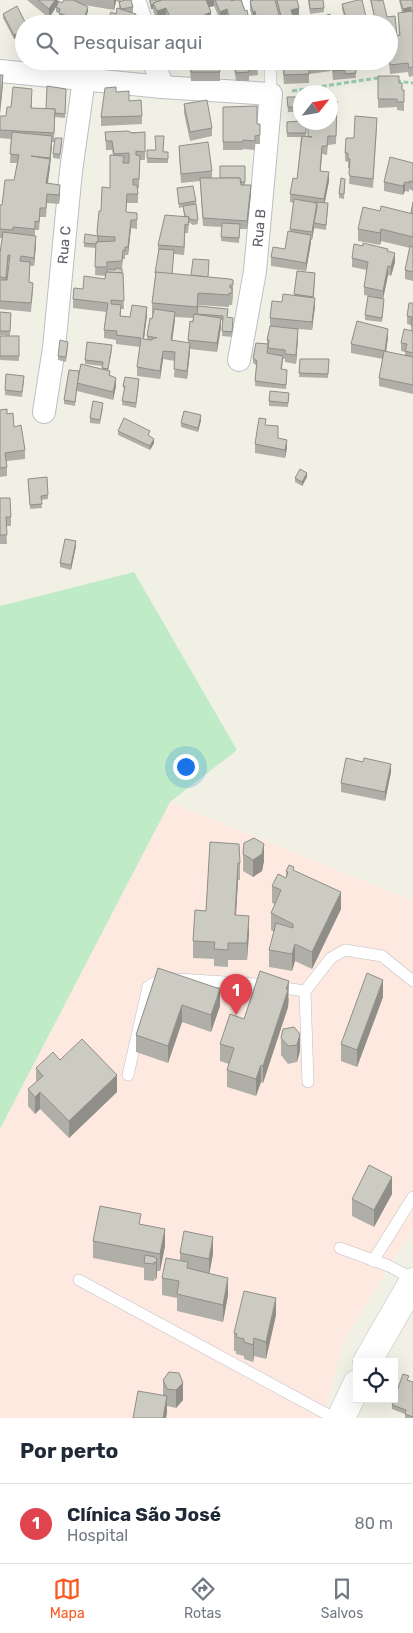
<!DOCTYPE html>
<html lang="pt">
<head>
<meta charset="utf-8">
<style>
  body { margin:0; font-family:Rubik,sans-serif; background:#f2f2f3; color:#1f2937 }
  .controls { position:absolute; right:15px; bottom:15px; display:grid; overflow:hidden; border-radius:0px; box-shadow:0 5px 20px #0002 }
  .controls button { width:45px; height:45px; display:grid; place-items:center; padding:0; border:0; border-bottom:1px solid #e0e1e3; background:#fff; color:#1f2937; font:25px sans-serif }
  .compass { position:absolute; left:293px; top:85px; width:45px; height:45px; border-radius:50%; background:#fff; box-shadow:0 5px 20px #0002; rotate:59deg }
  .you { position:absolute; left:185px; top:766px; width:18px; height:18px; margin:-12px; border:4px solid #fff; border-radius:50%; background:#1a73e8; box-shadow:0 0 0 8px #1a73e833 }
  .badge { display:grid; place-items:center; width:32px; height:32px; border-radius:50%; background:#fb5921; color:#fff; font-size:16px; font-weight:700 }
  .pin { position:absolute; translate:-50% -41px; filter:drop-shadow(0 1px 2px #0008) }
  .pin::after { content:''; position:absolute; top:26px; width:18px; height:15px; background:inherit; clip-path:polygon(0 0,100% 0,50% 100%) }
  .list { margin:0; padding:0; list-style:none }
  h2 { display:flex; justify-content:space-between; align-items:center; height:65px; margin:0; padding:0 20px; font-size:21px }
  h2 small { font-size:16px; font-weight:400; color:#747a83 }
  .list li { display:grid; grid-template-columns:32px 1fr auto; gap:15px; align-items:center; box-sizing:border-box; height:80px; padding:0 20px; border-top:1px solid #e0e1e3 }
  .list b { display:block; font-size:19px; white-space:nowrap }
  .list p { margin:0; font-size:16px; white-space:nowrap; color:#747a83 }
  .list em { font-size:16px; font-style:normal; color:#747a83 }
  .icon { flex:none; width:28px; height:28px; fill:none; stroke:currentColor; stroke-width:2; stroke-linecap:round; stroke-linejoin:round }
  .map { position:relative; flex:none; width:413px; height:1418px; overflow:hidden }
  .search { position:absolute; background:#fff; box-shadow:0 5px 20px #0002; left:15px; right:15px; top:15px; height:55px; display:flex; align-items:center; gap:12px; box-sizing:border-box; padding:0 18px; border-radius:28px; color:#747a83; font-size:19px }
  .sheet { height:145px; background:#fff }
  nav { display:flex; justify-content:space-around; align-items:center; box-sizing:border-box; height:70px; border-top:1px solid #e0e1e3; background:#fff; font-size:14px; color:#747a83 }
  nav a { display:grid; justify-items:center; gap:2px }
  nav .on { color:#fb5921 }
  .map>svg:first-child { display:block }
</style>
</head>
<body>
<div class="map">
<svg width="413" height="1418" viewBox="0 0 413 1418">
  <rect width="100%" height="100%" fill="#f1f0e5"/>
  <polygon fill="#fee9e1" points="170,802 413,901 413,1228 343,1343 323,1418 0,1418 0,1129"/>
  <polygon fill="#bfebc7" points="134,572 237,750 170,802 0,1129 0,606"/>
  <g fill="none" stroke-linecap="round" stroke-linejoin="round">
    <defs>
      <g id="lane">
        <polyline points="246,0 253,24"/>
        <polyline points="270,61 271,94"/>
        <polyline points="128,1075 148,987 162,978 256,984 305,991"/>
        <polyline points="308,1082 305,991 331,958 345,950 382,956 413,981"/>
        <polyline points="340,1248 389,1266 413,1279"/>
        <polyline points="373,1261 413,1197"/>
        <polyline points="79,1280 334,1418"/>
      </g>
      <g id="street">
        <polyline points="134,0 142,24"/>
        <polyline points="154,61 162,87"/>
        <polyline points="0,71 162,87 271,94 255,271 239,360"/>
        <polyline points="44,412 54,348 71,171 84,79"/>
      </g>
      <g id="secondary">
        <polyline points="367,1362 413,1282"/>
        <polyline points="341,1418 357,1384"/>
      </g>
    </defs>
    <use href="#lane" stroke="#bdbec5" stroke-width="12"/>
    <use href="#street" stroke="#bdbec5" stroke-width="24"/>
    <use href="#secondary" stroke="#bec0c7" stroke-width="29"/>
    <g stroke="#97ccb0" stroke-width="3" stroke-dasharray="5 2.5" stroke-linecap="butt">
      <polyline points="396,81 413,83"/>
      <polyline points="292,91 377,78 382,79"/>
    </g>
    <use href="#lane" stroke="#fff" stroke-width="11"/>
    <use href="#street" stroke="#fff" stroke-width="22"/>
    <use href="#secondary" stroke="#fff" stroke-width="28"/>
  </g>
  <g fill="#afafa7" fill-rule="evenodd">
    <polygon points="27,0 58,0 58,4 62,3 64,0 121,0 121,1 133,7 133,12 131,12 141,24 116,14 119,8 119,2 116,1 114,10 84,5 88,11 84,24 77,24 59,17 59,13 56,12 56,7 49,18"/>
    <polygon points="149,0 242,0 243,5 245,11 250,24 229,24 227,18 220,20 214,6 209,7 211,20 207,22 208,24 169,24 166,17 157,20 153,11 153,9 151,9"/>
    <polygon points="250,0 275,0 275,2 275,0 297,0 299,17 298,17 298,24 256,24 255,20 253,21 250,10"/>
    <polygon points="308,0 323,0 324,12 310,14"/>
    <polygon points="370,0 378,0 397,36 399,36 398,13 402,13 399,0 413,0 413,76 409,77 408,72 390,74 389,61 389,24 376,24"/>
    <polygon points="342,4 366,21 356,24 346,24 342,9"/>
    <polygon points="3,14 24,24 24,34 14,39 3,18"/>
    <polygon points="97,61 111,61 111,64"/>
    <polygon points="118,61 129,61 128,67 118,67"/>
    <polygon points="189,61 218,63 220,72 220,81 191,81"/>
    <polygon points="233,61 261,61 261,64 257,65 258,75 249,76 249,81 236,81"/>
    <polygon points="282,61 304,61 304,67 308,67 308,61 330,61 331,71 309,74 309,71 309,83 284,84"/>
    <polygon points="331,61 355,61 356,78 333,80"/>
    <polygon points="363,61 383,61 383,67 364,68"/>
    <polygon points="378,76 399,83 402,90 404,90 404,111 397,110 397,107 378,108"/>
    <path d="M 66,89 L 65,118 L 55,117 L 54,142 L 52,142 L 48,184 L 60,193 L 59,204 L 47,203 L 46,217 L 40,217 L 39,230 L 35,230 L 35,236 L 36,245 L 34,266 L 30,266 L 29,282 L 33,291 L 31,312 L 0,309 L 0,253 L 2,238 L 0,238 L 0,205 L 2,205 L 14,180 L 17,163 L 10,163 L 11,139 L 0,138 L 0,116 L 6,116 L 11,107 L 32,97 L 32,108 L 46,109 ZM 8,263 L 9,263 L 7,280 Z"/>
    <polygon points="287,97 300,97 300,112 288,112"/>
    <polygon points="129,101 142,116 142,124 101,126 101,117"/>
    <polygon points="184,104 212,128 212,136 190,141 184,113"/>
    <polygon points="223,107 257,124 260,124 260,144 255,144 255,150 243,149 243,150 223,150"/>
    <polygon points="337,110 336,144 328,145 327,155 322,154 320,171 329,181 324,203 328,208 326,230 314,228 312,240 311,240 306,271 271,266 271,257 285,249 290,231 294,203 290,202 290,194 297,179 301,137 287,137 287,122 306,122 306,137 308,137 308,122"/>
    <polygon points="377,127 373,188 350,184 349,183 350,168 348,168 348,162 345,161 345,153 354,138"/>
    <path d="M 105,132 L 145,132 L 145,160 L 140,160 L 139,188 L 138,188 L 138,203 L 127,203 L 126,212 L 137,213 L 137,229 L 131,228 L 128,255 L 125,255 L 125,259 L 123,259 L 122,269 L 124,309 L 121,309 L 121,316 L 130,317 L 147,315 L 144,339 L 147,339 L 147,336 L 153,315 L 152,315 L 152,303 L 158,253 L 158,245 L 184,216 L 183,207 L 179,208 L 177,188 L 196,201 L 198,224 L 193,225 L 190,223 L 189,223 L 188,233 L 185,233 L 184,255 L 174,254 L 172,274 L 209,277 L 233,280 L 233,297 L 232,305 L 229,305 L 229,307 L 198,305 L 198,306 L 228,317 L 233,322 L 232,337 L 222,336 L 223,321 L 221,320 L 221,327 L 217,352 L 190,349 L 187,379 L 174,377 L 175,361 L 163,359 L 160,379 L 137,376 L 137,367 L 140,347 L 116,344 L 116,340 L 104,338 L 104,330 L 106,312 L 73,308 L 73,299 L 83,289 L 105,279 L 106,276 L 95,275 L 96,248 L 84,247 L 84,243 L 97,236 L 101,211 L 110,188 L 113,155 L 112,150 L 106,150 ZM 175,317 L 193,318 L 188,340 L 188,343 L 172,341 Z"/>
    <polygon points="62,143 60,159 53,158 53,154"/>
    <polygon points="179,146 212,171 212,178 220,178 245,166 245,185 251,193 247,229 240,229 239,243 221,241 222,227 203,226 200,181 181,183 179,155"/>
    <polygon points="147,150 168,152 168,163 147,163"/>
    <polygon points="413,163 413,191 409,189 409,192 405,191 403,195 384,191 384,182"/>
    <polygon points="345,179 344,199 339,198 339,194"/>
    <polygon points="413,202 413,281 405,279 405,270 410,248 381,241 380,245 358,241 358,229 380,211 411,213"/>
    <polygon points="388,252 395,262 391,276 388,275 383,299 384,303 382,322 365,320 365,315 374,297 364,295 364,287 367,270 352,267 352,258"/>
    <polygon points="297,271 315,273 314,298 315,306 312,330 298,329 298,338 296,364 285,362 285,359 283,359 282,369 287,370 286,389 255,386 256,365 253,363 253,358 267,344 267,340 270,326 270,318 282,302 294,295"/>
    <polygon points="413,303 413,394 379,386 379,378 383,359 351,353 351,344 388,337 386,352 405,356 405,352 401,351 401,343 411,331 411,325 407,324 407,316"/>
    <polygon points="0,312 11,313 10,336 0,335"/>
    <polygon points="0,336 19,336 19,361 0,360"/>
    <polygon points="68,346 66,362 58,360 58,356"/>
    <polygon points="112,350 108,371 116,386 113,400 77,391 77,390 75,406 64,404 64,400 79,371 102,369 102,366 85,364 85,360"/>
    <polygon points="300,359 329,359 328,378 299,377"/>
    <polygon points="24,381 22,397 5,395 5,390"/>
    <polygon points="139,384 136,408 122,405 124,390 123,386"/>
    <polygon points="289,393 288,407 269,406 269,401"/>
    <polygon points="103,407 100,424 90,423 90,418"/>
    <polygon points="0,410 7,414 25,450 25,459 7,461 7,476 0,477"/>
    <polygon points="201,420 198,432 181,427 181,423"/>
    <polygon points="266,425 287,448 285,458 255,453 255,444"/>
    <polygon points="118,431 150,436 154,443 150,450 118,435"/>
    <polygon points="307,477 302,486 295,482 295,478"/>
    <polygon points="28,479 48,495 48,499 41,500 42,508 30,509"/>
    <polygon points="0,498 11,517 11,526 6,526 7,544 0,544"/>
    <polygon points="76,546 71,570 60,567 60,563"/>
    <polygon points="363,762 391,772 385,801 341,792 341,783"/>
    <polygon points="210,842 240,863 240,880 238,880 236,915 249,933 247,960 228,960 228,967 214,966 214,959 193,958 193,941 206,911"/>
    <polygon points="243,854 264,861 262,871 253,877 243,871"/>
    <polygon points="286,871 294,871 341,909 312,969 295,961 292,971 269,967 269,950 274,932 271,930 271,913 275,904 272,903 272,886 286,878"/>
    <polygon points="158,968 220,1006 211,1032 182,1022 168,1063 136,1052 136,1035"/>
    <polygon points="383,997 357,1067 341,1061 341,1044"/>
    <polygon points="289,998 288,1007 263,1083 261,1082 256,1096 227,1087 227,1070 229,1064 220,1061 220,1044 244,1019"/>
    <polygon points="294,1027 300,1051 297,1062 288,1064 281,1055 281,1038"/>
    <polygon points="60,1060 117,1092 69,1138 40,1109 35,1114 28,1106 28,1089 36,1082 36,1068"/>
    <polygon points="392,1194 374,1227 352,1216 352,1199"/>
    <polygon points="141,1224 165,1246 160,1271 157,1271 156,1280 154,1279 154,1281 144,1280 144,1268 93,1258 93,1241"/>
    <polygon points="180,1253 213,1254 209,1273 228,1295 223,1322 177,1311 177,1298 162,1295 162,1278 180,1261"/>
    <polygon points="276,1315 266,1359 254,1356 253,1362 244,1359 244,1356 236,1354 236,1351 234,1351 234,1333"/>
    <polygon points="169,1372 183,1400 176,1408 167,1406 166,1418 133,1418 163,1396 163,1380"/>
    <polygon points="409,1381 413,1382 413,1418 405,1418 405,1414 392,1409 392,1405"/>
  </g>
  <g fill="#8f8e88">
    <polygon points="55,0 58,0 58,4 49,18 49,9"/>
    <polygon points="114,0 116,0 116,1 114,10"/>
    <polygon points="206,0 214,0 214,6 206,8"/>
    <polygon points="153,4 153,9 151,9 151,5"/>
    <polygon points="88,7 88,11 84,24 83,24"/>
    <polygon points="411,7 411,11 403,14 403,9"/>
    <polygon points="166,8 166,17 157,20 157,11"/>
    <polygon points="299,8 299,17 291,19 291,10"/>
    <polygon points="227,9 227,18 220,20 220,12"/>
    <polygon points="255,11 255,20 253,21 253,12"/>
    <polygon points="211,12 211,20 203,24 184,24"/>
    <polygon points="366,17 366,21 356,24 347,24 347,22"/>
    <polygon points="24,30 24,34 14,39 14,35"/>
    <polygon points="217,61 226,61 217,64"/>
    <polygon points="3,75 3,84 0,114 0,106"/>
    <polygon points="52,136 52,145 50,167 50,158"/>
    <polygon points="322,146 322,154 320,179 320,171"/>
    <polygon points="50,159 50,168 46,192 46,183"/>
    <polygon points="329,172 329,181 324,207 324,199"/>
    <polygon points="405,182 405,191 403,195 403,186"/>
    <polygon points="60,185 60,193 59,204 59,195"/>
    <polygon points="251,185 251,193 247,229 247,221"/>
    <polygon points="317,203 314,223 314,228 312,240 312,232"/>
    <polygon points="131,220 131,228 128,255 128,247"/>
    <polygon points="185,224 185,233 184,255 184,247"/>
    <polygon points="381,229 381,241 380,245 380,233"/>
    <polygon points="311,235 311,243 306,271 306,263"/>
    <polygon points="36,236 36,245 34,266 34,258"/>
    <polygon points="395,253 395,262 391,276 391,267"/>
    <polygon points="8,255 8,263 6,286 6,278"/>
    <polygon points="388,266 388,275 383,299 383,291"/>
    <polygon points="315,298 315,306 312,330 312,322"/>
    <polygon points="147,307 147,315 143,347 143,339"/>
    <polygon points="175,312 175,320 171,349 171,340"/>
    <polygon points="221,318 221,327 217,352 217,343"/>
    <polygon points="298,329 298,338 296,364 296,355"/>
    <polygon points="388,329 388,337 385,360 385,351"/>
    <polygon points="190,343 190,352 187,379 187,371"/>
    <polygon points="163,351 163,359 160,379 160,371"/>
    <polygon points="116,378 116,386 113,400 113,392"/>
    <polygon points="201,415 201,420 198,432 198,428"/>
    <polygon points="154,439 154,443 150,450 150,446"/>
    <polygon points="287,440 287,448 285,458 285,450"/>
    <polygon points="307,473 307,477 302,486 302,482"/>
    <polygon points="76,541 76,546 71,570 71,565"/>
    <polygon points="391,764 391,772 385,801 385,792"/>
    <polygon points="264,844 264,861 262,871 253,877 253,860"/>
    <polygon points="238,863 238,880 235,932 235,915"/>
    <polygon points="341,892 341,909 312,969 312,952"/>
    <polygon points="249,916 249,933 247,960 247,943"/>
    <polygon points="295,944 295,961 292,971 292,954"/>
    <polygon points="383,980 383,997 357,1067 357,1050"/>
    <polygon points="289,981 288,1007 263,1083 263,1066"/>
    <polygon points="220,989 220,1006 211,1032 211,1015"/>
    <polygon points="182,1005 182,1022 168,1063 168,1046"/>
    <polygon points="300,1034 300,1051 297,1062 297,1045"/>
    <polygon points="261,1065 261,1082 256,1096 256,1079"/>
    <polygon points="117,1075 117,1092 69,1138 69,1121"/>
    <polygon points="40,1092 40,1109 35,1114 35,1097"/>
    <polygon points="392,1177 392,1194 374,1227 374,1210"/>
    <polygon points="165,1229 165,1246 160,1271 160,1254"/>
    <polygon points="213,1237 213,1254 209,1276 209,1259"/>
    <polygon points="157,1259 157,1276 156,1280 156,1263"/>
    <polygon points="228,1278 228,1295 223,1322 223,1305"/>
    <polygon points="276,1298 276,1315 266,1359 266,1342"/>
    <polygon points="254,1338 254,1356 253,1362 253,1345"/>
    <polygon points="183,1383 183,1400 176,1408 176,1390"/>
    <polygon points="167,1396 167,1413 166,1418 163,1418"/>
  </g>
  <g fill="#cccbc2" stroke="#8f8e88">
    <polygon points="38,0 55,0 49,9"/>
    <polygon points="64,0 73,0 88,7 83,22 59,13 60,9 56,7 59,1 62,3"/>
    <polygon points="125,0 131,0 133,7 121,9 119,2"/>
    <polygon points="150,0 162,0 153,3 154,4 151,5"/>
    <polygon points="162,0 206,0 211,12 184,24 173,24 166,8 157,11 153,3"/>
    <polygon points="215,0 231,0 231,1 235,0 241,0 245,11 247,10 250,24 231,24 227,9 220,12"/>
    <polygon points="254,0 275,0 281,22 276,24 258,24 255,11 253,12 250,1"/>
    <polygon points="277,0 297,0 299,8 291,10 293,16 298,14 298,20 295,22 297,22 297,24 283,24"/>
    <polygon points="309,0 323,0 324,8 310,9"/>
    <polygon points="358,0 362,0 366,17 347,22 342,4"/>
    <polygon points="371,0 378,0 378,1 383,0 387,17 395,16 397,36 389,37 389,24 376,24"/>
    <polygon points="400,0 413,0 413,11 411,11 411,7 403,9"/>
    <polygon points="17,6 26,24 24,24 24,30 14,35 3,14"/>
    <polygon points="117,8 136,14 135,18 141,20 140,24 107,24 111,12 116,14"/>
    <polygon points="413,11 413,67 409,68 408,63 390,65 389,56 389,37 400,35 398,13"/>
    <polygon points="330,14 332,24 322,24 321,17"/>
    <polygon points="206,16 208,24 189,24"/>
    <polygon points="118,61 128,61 128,63 118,62"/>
    <polygon points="190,61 217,61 220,72 191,72"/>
    <polygon points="234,61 257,61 258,66 249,67 249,72 236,73"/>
    <polygon points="283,61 304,61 304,67 309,67 309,74 284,75"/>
    <polygon points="308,61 330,61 331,67 309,69"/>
    <polygon points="332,61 344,61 345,70 333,71"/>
    <polygon points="344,61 355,61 356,73 345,74"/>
    <rect x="364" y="61" width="19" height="2"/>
    <polygon points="0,75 3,75 0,106"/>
    <polygon points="378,76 399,76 399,83 402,83 402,90 404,90 404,102 397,102 397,99 378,99"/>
    <polygon points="47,86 66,89 65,114 55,113 55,109 46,109"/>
    <polygon points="13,87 32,89 31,108 55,109 54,133 0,130 0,116 6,116 7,107 11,107"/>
    <polygon points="116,87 116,92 129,91 129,101 141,100 142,116 101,117 105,88"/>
    <polygon points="287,97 300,97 300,107 288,107"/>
    <polygon points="207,100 212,128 190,132 184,104"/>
    <polygon points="330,101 337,101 336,136 328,136 327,146 322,146 320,171 329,172 324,199 290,194 293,178 297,179 302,136 312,137 308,136 308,122 330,122"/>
    <polygon points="257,106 257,124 260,124 260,135 255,136 255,141 243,140 243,142 223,142 223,107"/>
    <polygon points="355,116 377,118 373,179 350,176 349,174 350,159 348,159 348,153 345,153 346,138 354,138"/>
    <polygon points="300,121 300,122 306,122 306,133 287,133 287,122"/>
    <polygon points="128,131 132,133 145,132 145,152 136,151 136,155 140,156 139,179 133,179 133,185 137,185 138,194 127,194 126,212 137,213 137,220 131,220 128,247 125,247 125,251 123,250 122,261 107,262 107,267 95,267 96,242 115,241 115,237 98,236 97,232 99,211 101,211 102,187 110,188 110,155 124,156 123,163 129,163 129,153 114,154 112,141 106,141 105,132"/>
    <polygon points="12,132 52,136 50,158 31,156 50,159 46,183 60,185 59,195 47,194 46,208 40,208 39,222 35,221 35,229 13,227 13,230 0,229 0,205 2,205 5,180 14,180 19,155 10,154"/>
    <polygon points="155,136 164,136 163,152 168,152 168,159 147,158 147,150 156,150"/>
    <polygon points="55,138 62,138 60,154 53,154"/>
    <polygon points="208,142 212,171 181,174 179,146"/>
    <polygon points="390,157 413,163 413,182 409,181 409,183 405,182 403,186 384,182"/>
    <polygon points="220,166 245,166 245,182 241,182 240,178 220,178"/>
    <polygon points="200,178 240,178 241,185 251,185 247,221 203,218"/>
    <polygon points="341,178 345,179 344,194 339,194"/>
    <polygon points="193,186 196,201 179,204 177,188"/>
    <polygon points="294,199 317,203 312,232 290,229"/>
    <polygon points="315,202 328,203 326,225 314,223 317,207 317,203 315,203"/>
    <polygon points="413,202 413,214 411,213"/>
    <polygon points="196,204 198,220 193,220 190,219 189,219 189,217 185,216 183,206"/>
    <polygon points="381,206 413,214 413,237 381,229 380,233 358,229 363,207 380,211"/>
    <polygon points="165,215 189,217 188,225 185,224 184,247 158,245"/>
    <polygon points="222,223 240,224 239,238 221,237"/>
    <polygon points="288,231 311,235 306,263 271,257 273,247 285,249"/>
    <polygon points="3,232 36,236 34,258 21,256 20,261 30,262 29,282 33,283 31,303 0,301 0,280 7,280 10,255 8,255 6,278 0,277 0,253"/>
    <polygon points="85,234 98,236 98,242 96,242 96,244 84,243"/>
    <polygon points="363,243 388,249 387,251 395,253 391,267 388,266 383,291 364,287 368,262 352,258 354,244 363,246"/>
    <polygon points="410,246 413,247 413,272 405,270"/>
    <polygon points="159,249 174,250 172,274 155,273"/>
    <polygon points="193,259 209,260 208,277 191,275"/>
    <polygon points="115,268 122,269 122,273 107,272 107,269 115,270"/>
    <polygon points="297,271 315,273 313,297 294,294"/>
    <polygon points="106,272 123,273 124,301 111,300 111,304 121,305 120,316 130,317 132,305 147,307 143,339 152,340 153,338 157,338 147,336 150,318 152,319 154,309 175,312 171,340 190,343 187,371 174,369 175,352 163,351 160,371 137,367 141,338 116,335 117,331 104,330 108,303 73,299 74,288 83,289 84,276 105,279"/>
    <polygon points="156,272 230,279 233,280 233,285 230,285 230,288 232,288 232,293 229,293 229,295 198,293 197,307 152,303"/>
    <polygon points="283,294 315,298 312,322 270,318 272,301 282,302"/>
    <polygon points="368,296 384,299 382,318 365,315"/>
    <polygon points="409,303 413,303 413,325 411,325 412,317 407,316"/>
    <polygon points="198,306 228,309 227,317 233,318 232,332 222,331 223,316 197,314"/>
    <polygon points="0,312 11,313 10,331 0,331"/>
    <polygon points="194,314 221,318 217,343 188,340 190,321 193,322"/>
    <polygon points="357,321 388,329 385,351 351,344"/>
    <polygon points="270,326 298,329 296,355 285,354 285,350 268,348 269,340 267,340"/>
    <polygon points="404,329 413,331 413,353 405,351 407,344 401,343"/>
    <rect x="0" y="336" width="19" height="20"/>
    <polygon points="60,340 68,342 66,357 58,356"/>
    <polygon points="87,342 112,345 108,369 102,368 103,362 85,360"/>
    <polygon points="256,343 268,344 267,353 283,356 281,369 287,370 286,385 255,381 257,361 253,358"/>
    <polygon points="384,351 413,357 413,385 379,378"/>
    <polygon points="300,359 329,359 328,374 299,373"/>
    <polygon points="81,364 110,371 109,375 116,378 113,392 77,383"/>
    <polygon points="69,370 79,371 75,402 64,400"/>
    <polygon points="6,374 24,376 22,392 5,390"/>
    <polygon points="125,377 139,379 136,403 122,401 125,386 123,386"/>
    <polygon points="270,391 289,393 288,403 269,401"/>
    <polygon points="93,401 103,403 100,420 90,418"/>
    <polygon points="7,409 7,414 13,413 14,427 21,425 25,450 5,453 7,467 0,468 0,410"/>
    <polygon points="184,411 201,415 198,428 181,423"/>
    <polygon points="124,418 150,431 148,435 154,439 150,446 118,431"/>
    <polygon points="259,418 266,419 265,425 278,426 278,438 287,440 285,450 255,444"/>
    <polygon points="300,469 307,473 302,482 295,478"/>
    <polygon points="47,477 48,495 41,496 42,504 30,505 28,479"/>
    <polygon points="0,498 10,498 11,517 6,517 7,535 0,535"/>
    <polygon points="65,539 76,541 71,565 60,563"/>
    <polygon points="346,758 363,762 364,758 391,764 385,792 341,783"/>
    <polygon points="254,838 264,844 262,854 253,860 243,854 244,843"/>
    <polygon points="210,842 239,844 240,863 238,863 235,915 249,916 247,943 228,943 228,950 214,949 215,942 193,941 195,910 206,911"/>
    <polygon points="289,865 294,867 293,870 341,892 312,952 295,944 292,954 269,950 276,923 293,928 293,924 271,913 281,890 272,886 278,874 286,878 288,872 286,871"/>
    <polygon points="158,968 220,989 211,1015 182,1005 168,1046 136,1035"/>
    <polygon points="260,971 289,981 286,989 288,990 263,1066 261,1065 256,1079 227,1070 234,1048 220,1044 230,1014 244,1019"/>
    <polygon points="367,973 383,980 357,1050 341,1044"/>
    <polygon points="294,1027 300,1034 297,1045 288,1046 281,1038 283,1029"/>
    <polygon points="82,1039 117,1075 69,1121 40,1092 35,1097 28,1089 43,1076 36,1068 53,1052 60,1060"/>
    <polygon points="369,1165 392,1177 374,1210 352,1199"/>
    <polygon points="100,1206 141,1214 139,1224 165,1229 160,1254 93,1241"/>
    <polygon points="184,1231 213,1237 209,1259 180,1253"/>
    <polygon points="145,1255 155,1257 155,1258 157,1259 156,1263 154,1262 154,1264 144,1263"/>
    <polygon points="166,1258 188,1262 187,1268 228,1278 223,1305 177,1294 179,1281 162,1278"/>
    <polygon points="244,1291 276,1298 266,1342 254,1338 253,1345 244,1342 244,1339 236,1337 237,1334 234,1333"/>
    <polygon points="169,1372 179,1373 183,1383 176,1390 167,1389 163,1380"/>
    <polygon points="403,1374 409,1376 407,1380 413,1382 413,1417 405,1414 406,1410 392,1405"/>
    <polygon points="138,1391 167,1396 163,1418 133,1418"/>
  </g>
  <g text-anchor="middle" stroke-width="5" stroke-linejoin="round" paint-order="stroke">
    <g font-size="14" fill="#5d6067" stroke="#fff">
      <text transform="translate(259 228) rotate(-85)" y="5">Rua B</text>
      <text transform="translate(64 245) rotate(-85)" y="5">Rua C</text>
    </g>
  </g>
</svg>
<div class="controls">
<button><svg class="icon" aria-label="locate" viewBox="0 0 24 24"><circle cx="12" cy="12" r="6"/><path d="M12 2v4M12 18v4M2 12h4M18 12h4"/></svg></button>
</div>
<svg class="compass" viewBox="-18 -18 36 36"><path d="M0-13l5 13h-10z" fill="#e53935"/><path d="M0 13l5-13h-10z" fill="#747a83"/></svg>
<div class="you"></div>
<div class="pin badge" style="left:236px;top:1015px;background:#e0444e">1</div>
<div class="search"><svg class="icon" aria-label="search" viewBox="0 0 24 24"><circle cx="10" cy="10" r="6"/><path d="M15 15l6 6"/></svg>Pesquisar aqui</div>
</div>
<section class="sheet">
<h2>Por perto<small></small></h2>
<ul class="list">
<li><span class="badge" style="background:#e0444e">1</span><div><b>Clínica São José</b><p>Hospital</p></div><em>80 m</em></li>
</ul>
</section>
<nav>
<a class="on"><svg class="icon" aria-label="map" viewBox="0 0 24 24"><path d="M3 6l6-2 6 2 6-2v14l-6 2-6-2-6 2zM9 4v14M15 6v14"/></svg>Mapa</a>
<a><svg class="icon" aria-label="directions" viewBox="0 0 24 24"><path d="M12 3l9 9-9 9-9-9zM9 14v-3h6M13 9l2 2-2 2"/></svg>Rotas</a>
<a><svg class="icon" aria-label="saved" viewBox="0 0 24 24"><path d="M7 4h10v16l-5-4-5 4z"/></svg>Salvos</a>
</nav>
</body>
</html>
